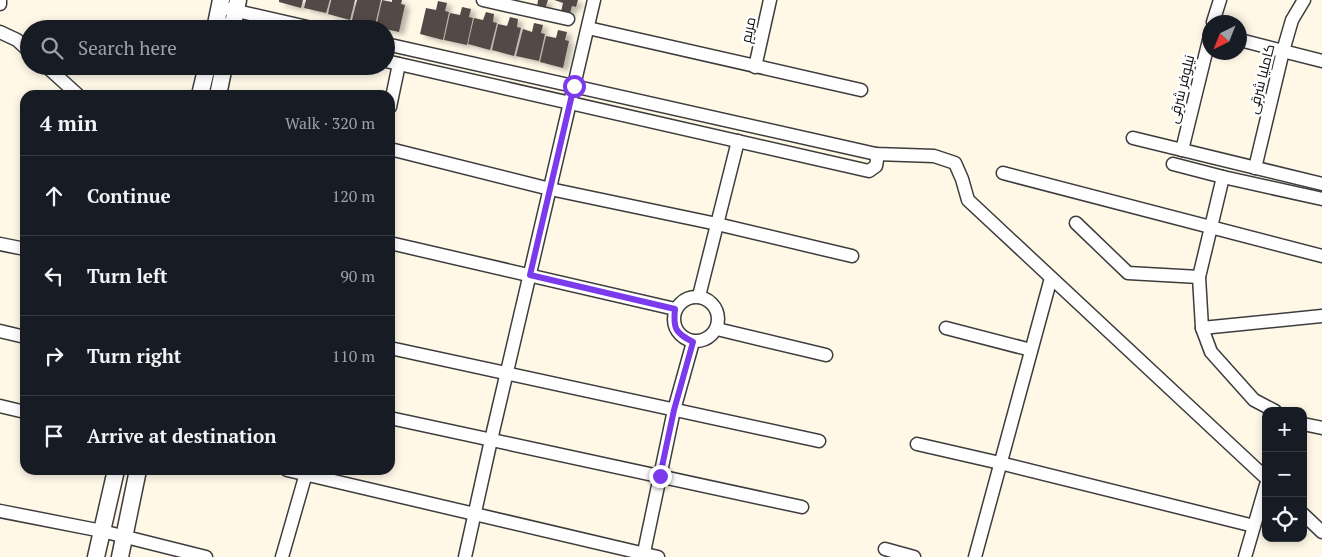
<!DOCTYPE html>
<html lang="en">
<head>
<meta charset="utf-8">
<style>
  body { margin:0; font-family:"PT Serif",Cairo,serif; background:#20242c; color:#f1f3f6 }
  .controls { position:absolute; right:15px; bottom:15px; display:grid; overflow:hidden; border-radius:10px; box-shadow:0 2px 8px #0003 }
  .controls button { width:45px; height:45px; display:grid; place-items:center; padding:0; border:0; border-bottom:1px solid #363941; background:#171b24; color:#f1f3f6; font:25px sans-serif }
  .compass { position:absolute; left:1202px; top:15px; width:45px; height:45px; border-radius:50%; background:#171b24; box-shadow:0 2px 8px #0003; rotate:223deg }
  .stop { position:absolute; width:15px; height:15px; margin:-11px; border:4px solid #7c3aed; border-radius:50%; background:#fff }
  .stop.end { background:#7c3aed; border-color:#fff; box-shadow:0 1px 5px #0008 }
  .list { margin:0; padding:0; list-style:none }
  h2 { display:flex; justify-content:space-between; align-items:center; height:65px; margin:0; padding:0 20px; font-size:21px }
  h2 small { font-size:16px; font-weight:400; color:#9ea1a6 }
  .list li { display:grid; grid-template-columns:32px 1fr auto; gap:15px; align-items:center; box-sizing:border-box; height:80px; padding:0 20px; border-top:1px solid #363941 }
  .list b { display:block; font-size:19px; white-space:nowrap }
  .list em { font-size:16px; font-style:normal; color:#9ea1a6 }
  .icon { flex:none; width:28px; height:28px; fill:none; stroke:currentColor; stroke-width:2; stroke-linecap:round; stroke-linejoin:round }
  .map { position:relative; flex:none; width:1322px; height:557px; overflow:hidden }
  .search { position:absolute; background:#171b24; box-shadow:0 2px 8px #0003; left:20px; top:20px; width:375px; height:55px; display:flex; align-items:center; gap:12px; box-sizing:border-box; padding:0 18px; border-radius:28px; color:#9ea1a6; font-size:19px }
  .panel { position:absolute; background:#171b24; box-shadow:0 2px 8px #0003; left:20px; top:90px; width:375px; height:385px; border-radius:15px }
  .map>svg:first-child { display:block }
</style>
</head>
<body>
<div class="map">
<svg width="1322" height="557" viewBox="0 0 1322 557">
  <defs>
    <filter id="shadow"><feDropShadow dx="5" dy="3" stdDeviation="2.5" flood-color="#0004"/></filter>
  </defs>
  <rect width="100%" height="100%" fill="#fff8e7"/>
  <g fill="#534a46" filter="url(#shadow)">
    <polygon points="279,0 303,0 301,8 279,2"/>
    <polygon points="306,0 330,0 326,13 304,8"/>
    <polygon points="331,0 355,0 350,20 328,14"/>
    <polygon points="357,0 381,0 375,25 352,20"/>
    <polygon points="382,0 392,2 392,0 402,0 401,4 405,5 399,32 376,27"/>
    <polygon points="538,0 548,0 545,9 537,7"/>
    <polygon points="554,0 578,0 576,7 572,6 570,14 561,12 563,3"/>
    <polygon points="438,1 447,3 445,11 449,12 443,40 420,34 426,8 436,10"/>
    <polygon points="462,7 471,9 469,17 473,18 467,45 444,40 450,13 460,15"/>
    <polygon points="486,12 494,14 493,22 497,23 490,50 468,44 474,18 483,20"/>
    <polygon points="510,17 518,19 517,27 521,28 514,56 492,50 498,24 507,26"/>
    <polygon points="534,23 543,25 541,33 545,34 539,61 516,56 523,29 532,32"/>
    <polygon points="558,30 567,32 565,40 569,41 563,68 540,62 546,36 556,38"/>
  </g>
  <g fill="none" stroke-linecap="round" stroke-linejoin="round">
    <defs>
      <g id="minor">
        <polyline points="483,0 568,19"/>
        <polyline points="0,4 0,0"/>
        <polyline points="228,9 316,29"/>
        <polyline points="1213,22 1220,0"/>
        <polyline points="224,24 246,29"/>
        <polyline points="588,28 861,90"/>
        <polyline points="0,32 17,40 29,51"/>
        <polyline points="1240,40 1322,61"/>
        <polyline points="386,44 876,154 934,156 955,163 962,179 968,200 1266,478"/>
        <polyline points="386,61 869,171 876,166 877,160 876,154"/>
        <polyline points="46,66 78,95"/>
        <polyline points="755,67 770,0"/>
        <polyline points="390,107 399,64"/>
        <polyline points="1133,138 1322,184"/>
        <polyline points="390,149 550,189 717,224 852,256"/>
        <polyline points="1182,150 1210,36"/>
        <polyline points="1173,164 1223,177 1322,199"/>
        <polyline points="1255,168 1283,51 1292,20 1304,0"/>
        <polyline points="1003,173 1322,256"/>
        <polyline points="1223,177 1199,277 1202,328 1211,352 1254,400 1275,411"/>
        <polyline points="1076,223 1128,273 1199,277"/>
        <polyline points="390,243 675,309"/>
        <polyline points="0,244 25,249"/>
        <polyline points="699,296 738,141"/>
        <circle cx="696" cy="319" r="22"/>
        <polyline points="946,328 1031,350"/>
        <polyline points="1202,328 1322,316"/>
        <polyline points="717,329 826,355"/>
        <polyline points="0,331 25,337"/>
        <polyline points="390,348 819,441"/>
        <polyline points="0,406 25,412"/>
        <polyline points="390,418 802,507"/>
        <polyline points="1303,424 1322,428"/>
        <polyline points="917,444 1000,463 1254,526"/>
        <polyline points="287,470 658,557"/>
        <polyline points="0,511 102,531 206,557"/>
        <polyline points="1303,514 1322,532"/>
        <polyline points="885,549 914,557"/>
        <polyline points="282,557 307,470"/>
        <polyline points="465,557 491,440 594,0"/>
        <polyline points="643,557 674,410 693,342"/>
        <polyline points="975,557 1051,278"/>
        <polyline points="1245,557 1266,485"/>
      </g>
      <g id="tertiary">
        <polyline points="215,29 221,0"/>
        <polyline points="232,29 238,0"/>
        <polyline points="200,95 207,66"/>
        <polyline points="218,95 224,66"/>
        <polyline points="96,557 116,470"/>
        <polyline points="120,557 138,470"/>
      </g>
    </defs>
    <use href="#minor" stroke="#3d3d3d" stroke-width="15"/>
    <use href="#tertiary" stroke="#3d3d3d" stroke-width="19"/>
    <use href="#minor" stroke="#fff" stroke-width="12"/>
    <use href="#tertiary" stroke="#fff" stroke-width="16"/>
  </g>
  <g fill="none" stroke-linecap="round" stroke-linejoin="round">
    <path stroke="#7c3aed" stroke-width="6" d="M 574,86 L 530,275 L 675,309 C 673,328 675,333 693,342 L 674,410 L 660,476"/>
  </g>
  <g text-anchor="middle" stroke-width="5" stroke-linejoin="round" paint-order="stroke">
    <g font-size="14" fill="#0a0a0a" stroke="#fff">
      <text transform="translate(748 30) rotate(-78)" y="5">مریم</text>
      <text transform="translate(1261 79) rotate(-76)" y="5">کاملیا شرقی</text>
      <text transform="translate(1181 89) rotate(-76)" y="5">نیلوفر شرقی</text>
    </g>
  </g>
</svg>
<div class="controls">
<button>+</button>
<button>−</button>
<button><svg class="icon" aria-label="locate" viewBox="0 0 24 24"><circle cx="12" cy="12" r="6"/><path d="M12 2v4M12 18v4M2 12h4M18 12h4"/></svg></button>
</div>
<svg class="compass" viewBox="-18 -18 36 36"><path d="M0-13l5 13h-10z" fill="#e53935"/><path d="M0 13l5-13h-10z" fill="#9ea1a6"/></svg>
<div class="stop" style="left:574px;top:86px"></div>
<div class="stop end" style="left:660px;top:476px"></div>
<div class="search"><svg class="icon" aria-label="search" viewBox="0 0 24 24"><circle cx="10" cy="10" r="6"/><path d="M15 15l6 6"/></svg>Search here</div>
<section class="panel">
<h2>4 min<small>Walk · 320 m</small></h2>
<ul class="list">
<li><svg class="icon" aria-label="ahead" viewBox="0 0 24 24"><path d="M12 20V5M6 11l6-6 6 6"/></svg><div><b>Continue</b></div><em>120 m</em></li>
<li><svg class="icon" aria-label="left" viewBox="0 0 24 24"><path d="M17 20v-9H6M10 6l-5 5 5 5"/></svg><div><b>Turn left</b></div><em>90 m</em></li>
<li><svg class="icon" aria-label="right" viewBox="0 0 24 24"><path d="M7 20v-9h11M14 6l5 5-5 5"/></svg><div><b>Turn right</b></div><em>110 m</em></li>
<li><svg class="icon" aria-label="arrive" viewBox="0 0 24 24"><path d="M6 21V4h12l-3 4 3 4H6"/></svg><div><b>Arrive at destination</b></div></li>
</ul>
</section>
</div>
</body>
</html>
